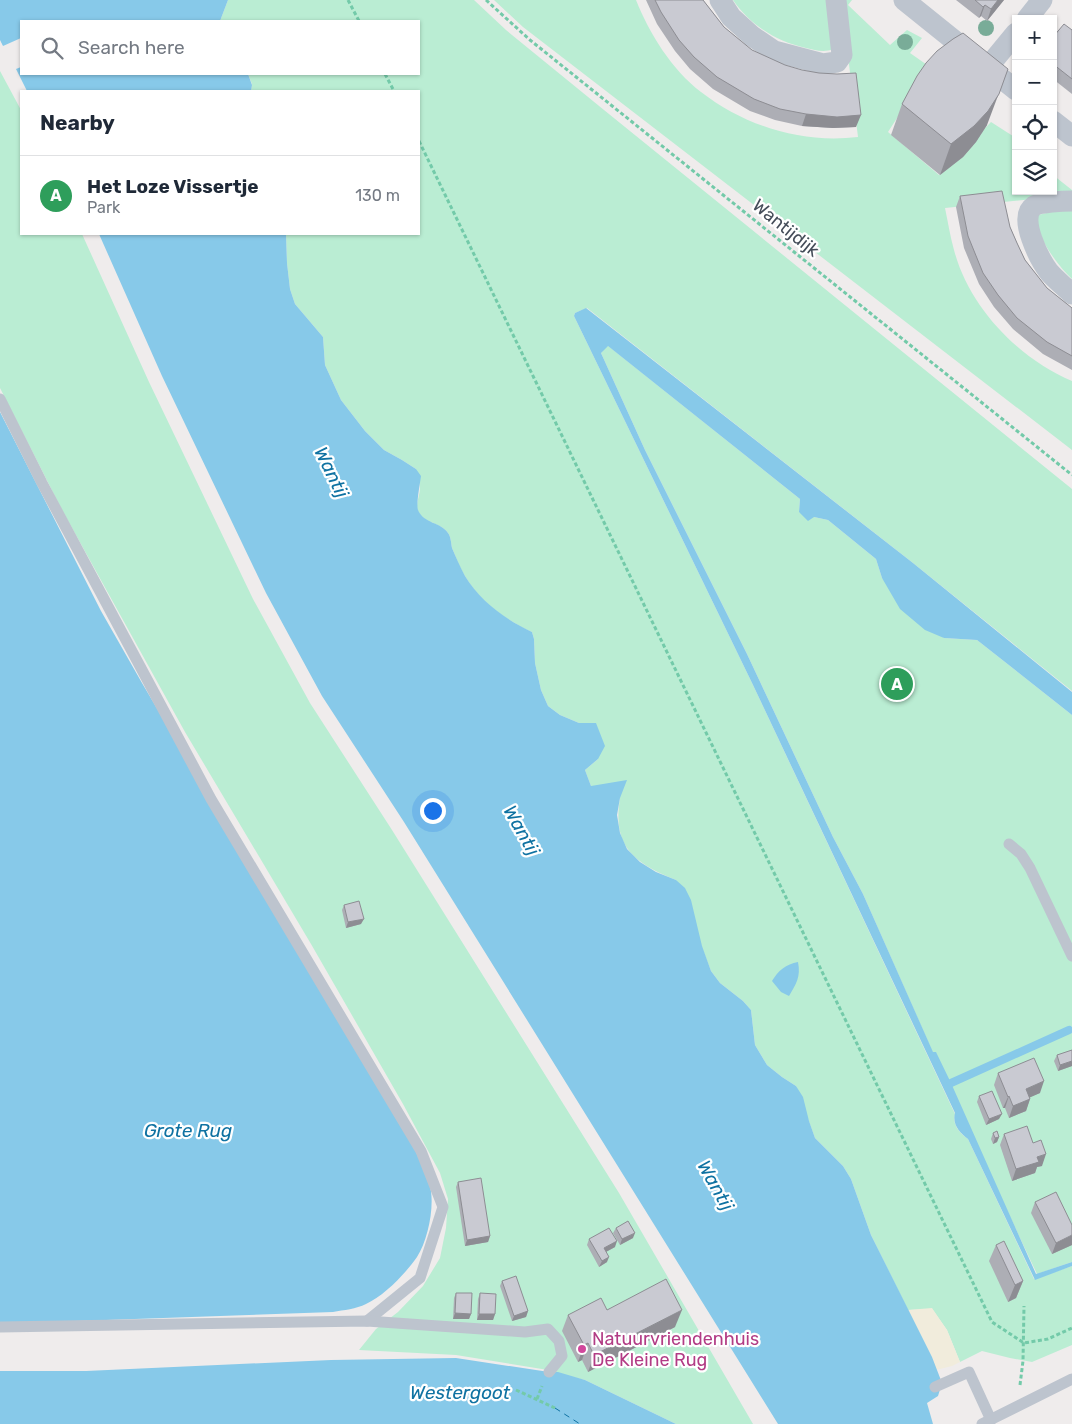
<!DOCTYPE html>
<html lang="en">
<head>
<meta charset="utf-8">
<style>
  body { margin:0; font-family:Rubik,sans-serif; background:#f6f6f7; color:#1f2937 }
  .controls { position:absolute; right:15px; top:15px; display:grid; overflow:hidden; border-radius:0px; box-shadow:0 1px 4px #0004 }
  .controls button { width:45px; height:45px; display:grid; place-items:center; padding:0; border:0; border-bottom:1px solid #e0e1e3; background:#fff; color:#1f2937; font:25px sans-serif }
  .you { position:absolute; left:432px; top:810px; width:18px; height:18px; margin:-12px; border:4px solid #fff; border-radius:50%; background:#1a73e8; box-shadow:0 0 0 8px #1a73e833 }
  .badge { display:grid; place-items:center; width:32px; height:32px; border-radius:50%; background:#0f766e; color:#fff; font-size:16px; font-weight:700 }
  .pin { position:absolute; translate:-50% -50%; border:2px solid #fff; box-shadow:0 1px 5px #0006 }
  .list { margin:0; padding:0; list-style:none }
  h2 { display:flex; justify-content:space-between; align-items:center; height:65px; margin:0; padding:0 20px; font-size:21px }
  h2 small { font-size:16px; font-weight:400; color:#747a83 }
  .list li { display:grid; grid-template-columns:32px 1fr auto; gap:15px; align-items:center; box-sizing:border-box; height:80px; padding:0 20px; border-top:1px solid #e0e1e3 }
  .list b { display:block; font-size:19px; white-space:nowrap }
  .list p { margin:0; font-size:16px; white-space:nowrap; color:#747a83 }
  .list em { font-size:16px; font-style:normal; color:#747a83 }
  .icon { flex:none; width:28px; height:28px; fill:none; stroke:currentColor; stroke-width:2; stroke-linecap:round; stroke-linejoin:round }
  .map { position:relative; flex:none; width:1072px; height:1424px; overflow:hidden }
  .search { position:absolute; background:#fff; box-shadow:0 1px 4px #0004; left:20px; top:20px; width:400px; height:55px; display:flex; align-items:center; gap:12px; box-sizing:border-box; padding:0 18px; border-radius:0px; color:#747a83; font-size:19px }
  .panel { position:absolute; background:#fff; box-shadow:0 1px 4px #0004; left:20px; top:90px; width:400px; height:145px; border-radius:0px }
  .map>svg:first-child { display:block }
</style>
</head>
<body>
<div class="map">
<svg width="1072" height="1424" viewBox="0 0 1072 1424">
  <rect width="100%" height="100%" fill="#efecec"/>
  <g fill="#baedd3">
    <path d="M 228,0 L 474,0 L 506,30 L 604,110 L 1072,489 L 1072,691 L 913,563 L 587,308 L 575,313 L 574,316 L 753,685 L 955,1114 C 952,1125 960,1133 968,1139 L 1034,1279 L 1072,1266 L 1072,1345 L 1032,1362 L 1010,1358 L 982,1351 L 960,1362 L 947,1330 L 932,1309 L 908,1310 L 871,1235 L 851,1179 L 843,1166 L 815,1138 L 796,1086 L 782,1077 L 767,1065 L 755,1045 L 751,1010 L 743,1001 L 720,983 L 711,971 L 676,880 C 634,863 612,847 620,798 L 591,786 L 585,770 L 598,759 L 579,723 L 560,715 L 548,706 L 541,690 L 535,663 L 534,639 L 532,632 C 506,620 480,602 465,576 C 460,568 456,557 452,548 C 451,543 451,537 448,533 C 441,522 424,524 418,511 C 415,504 420,496 420,488 C 420,482 417,475 416,469 L 402,460 L 384,450 L 365,431 L 341,400 L 325,365 L 323,337 L 295,304 L 290,289 L 287,263 L 286,234 L 419,234 L 419,91 L 251,91 L 252,84 L 248,74 L 419,74 L 419,21 L 220,21 Z"/>
    <path d="M 494,0 L 636,0 C 649,33 672,70 701,92 C 745,126 802,144 858,137 L 841,0 L 852,0 L 848,5 L 890,45 L 907,30 L 922,38 L 910,53 L 930,67 L 888,132 L 939,175 L 991,122 L 1016,138 L 1016,191 L 1053,191 L 1053,175 L 1072,190 L 1072,195 L 945,208 C 948,222 950,236 954,250 C 969,307 1018,358 1072,381 L 1072,450 L 523,27 Z"/>
    <path d="M 733,0 L 830,0 L 833,49 C 824,53 815,50 806,48 C 777,42 750,25 733,0 Z"/>
    <polygon points="0,71 21,110 21,234 82,234 149,382 253,599 310,703 392,830 619,1193 753,1424 676,1424 585,1380 549,1372 548,1370 456,1355 359,1350 376,1329 398,1312 423,1286 440,1258 446,1228 448,1199 440,1173 403,1104 311,944 185,732 61,508 0,388"/>
    <path d="M 1072,207 L 1072,279 C 1059,267 1033,234 1038,215 Z"/>
    <polygon points="607,345 800,499 799,512 814,517 828,520 876,559 882,578 944,638 977,640 1072,715 1072,1262 1037,1274 933,1053 863,894 833,837 747,654 645,450 601,353"/>
  </g>
  <polygon fill="#f1ecdc" points="932,1308 947,1330 960,1362 952,1366 936,1370 932,1357 908,1310"/>
  <g fill="#87c9e9">
    <polygon points="0,0 228,0 220,21 21,21 21,38 3,46 0,40"/>
    <polygon points="21,67 21,74 248,74 252,85 251,91 27,91 16,69"/>
    <path d="M 99,234 L 286,234 L 287,263 L 290,289 L 295,304 L 323,337 L 325,365 L 341,400 L 365,431 L 384,450 L 402,460 L 416,469 L 421,476 C 420,484 416,504 418,510 C 424,524 441,522 448,533 C 451,537 451,543 452,548 C 456,557 460,567 465,576 C 480,601 506,620 532,632 L 534,639 L 535,663 L 541,690 L 548,706 L 560,715 L 579,723 L 596,723 L 605,746 L 598,759 L 585,770 L 591,786 L 627,780 L 620,798 L 617,815 L 620,833 L 627,849 L 640,862 L 656,872 L 676,880 L 685,888 L 691,900 L 702,946 L 711,971 L 720,983 L 743,1001 L 751,1010 L 755,1045 L 767,1065 L 782,1077 L 796,1086 L 803,1097 L 809,1121 L 815,1138 L 843,1166 L 851,1179 L 871,1235 L 932,1357 L 942,1383 L 938,1396 L 927,1403 L 933,1424 L 778,1424 L 404,822 L 322,696 L 266,593 L 162,376 Z"/>
    <path d="M 586,308 L 913,563 L 1072,692 L 1072,715 L 977,640 L 944,638 L 925,630 L 900,609 L 882,578 L 876,559 L 828,520 L 814,517 L 808,521 L 799,512 L 800,499 L 608,346 L 601,353 L 645,450 L 747,654 L 833,837 L 863,894 L 933,1052 L 936,1052 L 951,1083 L 1036,1274 L 1072,1262 L 1072,1266 L 1035,1280 L 968,1139 C 960,1133 952,1125 955,1113 L 753,685 L 574,316 L 575,313 Z"/>
    <path d="M 0,412 L 101,611 L 142,683 L 409,1136 C 415,1151 426,1171 430,1186 C 435,1206 428,1240 417,1257 C 406,1273 384,1296 366,1304 C 356,1309 344,1310 333,1312 L 49,1322 L 0,1323 Z"/>
    <path d="M 798,962 C 801,977 796,984 789,996 L 781,992 L 772,981 C 778,971 786,964 798,962 Z"/>
    <polygon points="456,1358 549,1372 558,1372 585,1380 676,1424 0,1424 0,1371 86,1371 331,1360"/>
  </g>
  <g fill="none" stroke-linecap="round" stroke-linejoin="round">
    <polyline stroke="#87c9e9" stroke-width="8" points="951,1083 1069,1030"/>
    <polyline stroke="#0f72a2" stroke-width="1" stroke-dasharray="6 5" stroke-linecap="butt" points="555,1408 580,1424"/>
    <g stroke="#73caa9" stroke-width="3" stroke-dasharray="4 2.5" stroke-linecap="butt">
      <polyline points="348,0 359,21"/>
      <polyline points="486,0 530,40 1072,475"/>
      <polyline points="385,74 394,91"/>
      <polyline points="419,141 992,1322 1024,1343 1048,1339 1072,1328"/>
      <polyline points="1020,1385 1023,1361 1024,1306"/>
      <polyline points="516,1390 555,1408"/>
      <polyline points="537,1399 542,1386"/>
    </g>
    <g stroke="#bdc4ce" stroke-width="11">
      <polyline points="0,399 42,483 211,799 421,1151 443,1207 420,1278 367,1321"/>
      <polyline points="1009,844 1021,854 1030,868 1072,956"/>
      <polyline points="0,1327 367,1321 525,1332 548,1329 559,1341 562,1356 549,1372"/>
      <polyline points="935,1387 969,1372 991,1420"/>
      <polyline points="982,1424 1072,1379"/>
    </g>
    <g stroke="#bdc4ce" stroke-width="21">
      <polyline points="720,0 731,17 752,36 774,51 823,64 837,62 842,55 836,0"/>
      <polyline points="904,0 1016,90"/>
      <polyline points="1027,19 1042,0"/>
      <polyline points="988,67 1016,33"/>
      <polyline points="1053,121 1072,136"/>
      <path d="M 1072,201 C 1064,201 1039,202 1034,206 C 1017,217 1040,260 1049,272 C 1056,280 1065,287 1072,294"/>
    </g>
  </g>
  <g fill="#79ac98">
    <circle cx="986" cy="28" r="8"/>
    <circle cx="905" cy="42" r="8"/>
  </g>
  <g fill="#adaeb5">
    <polygon points="646,0 703,0 724,27 752,50 856,127 833,128 802,126 775,120 750,111 713,89 690,69 675,51 657,24"/>
    <polygon points="956,0 1004,0 987,21 981,16 979,18"/>
    <polygon points="1072,30 1072,94 1053,79 1053,37"/>
    <polygon points="902,104 987,125 976,142 963,157 940,175 891,135"/>
    <polygon points="960,196 1010,227 1017,243 1025,260 1047,288 1072,308 1072,370 1043,354 1013,329 994,307 979,284 964,248 956,207"/>
    <polygon points="344,905 361,924 346,928 342,910"/>
    <polygon points="1072,1050 1072,1066 1058,1071 1054,1061 1057,1055"/>
    <polygon points="998,1073 1040,1093 1029,1097 1030,1099 1026,1111 1009,1118 1005,1108 1003,1108 994,1085"/>
    <polygon points="979,1096 999,1119 986,1125 977,1102"/>
    <polygon points="993,1133 999,1137 997,1142 993,1144 991,1139"/>
    <polygon points="1004,1134 1033,1143 1042,1166 1037,1167 1035,1173 1012,1181 1000,1145"/>
    <polygon points="458,1182 490,1236 488,1242 465,1246 456,1187"/>
    <polygon points="1035,1202 1072,1245 1052,1254 1031,1213"/>
    <polygon points="616,1228 633,1238 620,1245 613,1233"/>
    <polygon points="589,1239 615,1247 606,1252 607,1262 599,1267 587,1245"/>
    <polygon points="996,1245 1023,1281 1016,1298 1008,1302 989,1261"/>
    <polygon points="502,1281 528,1311 526,1317 512,1321 500,1286"/>
    <polygon points="456,1293 471,1314 469,1319 453,1319 454,1298"/>
    <polygon points="480,1293 495,1314 493,1320 477,1320 478,1299"/>
    <polygon points="568,1315 675,1327 588,1372 582,1360 578,1362 562,1331"/>
  </g>
  <g fill="#8d8d93">
    <polygon points="998,0 1004,0 987,21 991,9"/>
    <polygon points="985,5 981,16 979,18 983,7"/>
    <polygon points="1008,69 987,125 976,142 963,157 940,175 951,144"/>
    <polygon points="806,114 861,115 856,127 833,128 802,126"/>
    <polygon points="364,919 361,924 346,928 348,922"/>
    <polygon points="1072,1061 1072,1066 1058,1071 1060,1065"/>
    <polygon points="1044,1081 1040,1093 1022,1101 1026,1089"/>
    <polygon points="1009,1096 1005,1108 1003,1108 1008,1097"/>
    <polygon points="1030,1099 1026,1111 1009,1118 1013,1106"/>
    <polygon points="1002,1114 999,1119 986,1125 989,1119"/>
    <polygon points="999,1137 997,1142 993,1144 995,1138"/>
    <polygon points="1046,1154 1042,1166 1037,1167 1035,1173 1012,1181 1016,1169 1037,1157"/>
    <polygon points="635,1233 633,1238 620,1245 622,1239"/>
    <polygon points="1072,1235 1072,1245 1052,1254 1056,1243"/>
    <polygon points="490,1236 488,1242 465,1246 467,1240"/>
    <polygon points="617,1241 615,1247 602,1254 604,1248"/>
    <polygon points="609,1257 607,1262 599,1267 602,1261"/>
    <polygon points="1023,1281 1016,1298 1008,1302 1015,1285"/>
    <polygon points="682,1310 675,1327 588,1372 594,1355"/>
    <polygon points="528,1311 526,1317 512,1321 514,1316"/>
    <polygon points="455,1313 471,1314 469,1319 453,1319"/>
    <polygon points="479,1314 495,1314 493,1320 477,1320"/>
    <polygon points="588,1343 582,1360 578,1362 584,1345"/>
  </g>
  <g fill="#c9cad2" stroke="#8d8d93">
    <polygon points="655,0 703,0 724,27 752,50 785,65 802,70 819,73 837,74 856,73 861,115 837,117 806,114 780,109 754,99 717,77 694,57 679,40 661,12"/>
    <polygon points="975,0 998,0 991,9 985,5 983,7"/>
    <polygon points="1064,24 1072,30 1072,79 1053,64 1053,37"/>
    <polygon points="963,33 1008,69 999,94 988,111 974,126 951,144 902,104 917,76 926,63 937,51 953,39"/>
    <polygon points="1002,191 1010,227 1017,243 1025,260 1047,288 1072,308 1072,356 1047,342 1017,318 998,295 983,273 968,236 960,196"/>
    <polygon points="359,901 364,919 348,922 344,905"/>
    <polygon points="1072,1050 1072,1061 1060,1065 1057,1055"/>
    <polygon points="1034,1058 1044,1081 1026,1089 1030,1099 1013,1106 1009,1096 1008,1097 998,1073"/>
    <polygon points="992,1091 1002,1114 989,1119 979,1096"/>
    <polygon points="1027,1126 1033,1143 1041,1140 1046,1154 1037,1157 1039,1162 1016,1169 1004,1134"/>
    <polygon points="997,1131 999,1137 995,1138 993,1133"/>
    <polygon points="481,1178 490,1236 467,1240 458,1182"/>
    <polygon points="1056,1192 1072,1225 1072,1235 1056,1243 1035,1202"/>
    <polygon points="628,1221 635,1233 622,1239 616,1228"/>
    <polygon points="609,1228 617,1241 604,1248 609,1257 602,1261 589,1239"/>
    <polygon points="1004,1241 1023,1281 1015,1285 996,1245"/>
    <polygon points="516,1276 528,1311 514,1316 502,1281"/>
    <polygon points="666,1279 682,1310 594,1355 588,1343 584,1345 568,1315 601,1298 607,1310"/>
    <polygon points="456,1293 472,1293 471,1314 455,1313"/>
    <polygon points="480,1293 496,1294 495,1314 479,1314"/>
  </g>
  <circle fill="#d1479c" stroke="#fff" stroke-width="2" cx="582" cy="1349" r="5"/>
  <g text-anchor="middle" stroke-width="4.5" stroke-linejoin="round" paint-order="stroke">
    <g font-size="18" fill="#454d59" stroke="#fff">
      <text transform="translate(786 228) rotate(39)" y="6">Wantijdijk</text>
    </g>
    <g font-size="18" fill="#b23c85" stroke="#fff" text-anchor="start">
      <text x="592" y="1345">Natuurvriendenhuis<tspan x="592" dy="21">De Kleine Rug</tspan></text>
    </g>
    <g font-size="19" font-style="italic" fill="#0f72a2" stroke="#fff">
      <text transform="translate(332 472) rotate(64)" y="7">Wantij</text>
      <text transform="translate(522 830) rotate(61)" y="7">Wantij</text>
      <text x="188" y="1137">Grote Rug</text>
      <text transform="translate(716 1185) rotate(61)" y="7">Wantij</text>
      <text x="460" y="1399">Westergoot</text>
    </g>
  </g>
</svg>
<div class="controls">
<button>+</button>
<button>−</button>
<button><svg class="icon" aria-label="locate" viewBox="0 0 24 24"><circle cx="12" cy="12" r="6"/><path d="M12 2v4M12 18v4M2 12h4M18 12h4"/></svg></button>
<button><svg class="icon" aria-label="layers" viewBox="0 0 24 24"><path d="M12 4l9 5-9 5-9-5zM3 14l9 5 9-5"/></svg></button>
</div>
<div class="you"></div>
<div class="pin badge" style="left:897px;top:684px;background:#2e9e5b">A</div>
<div class="search"><svg class="icon" aria-label="search" viewBox="0 0 24 24"><circle cx="10" cy="10" r="6"/><path d="M15 15l6 6"/></svg>Search here</div>
<section class="panel">
<h2>Nearby<small></small></h2>
<ul class="list">
<li><span class="badge" style="background:#2e9e5b">A</span><div><b>Het Loze Vissertje</b><p>Park</p></div><em>130 m</em></li>
</ul>
</section>
</div>
</body>
</html>
